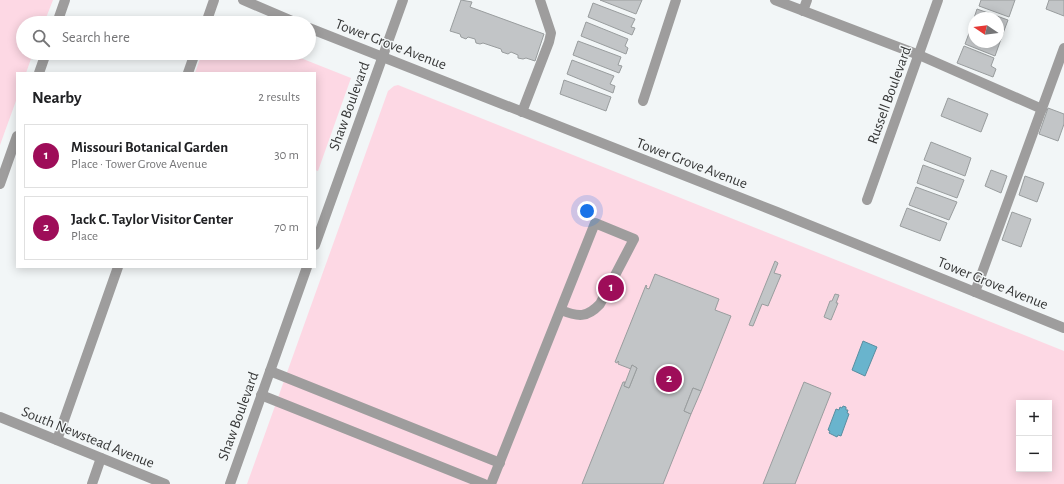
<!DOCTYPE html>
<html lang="en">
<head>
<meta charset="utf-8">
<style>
  body { margin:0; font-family:"Alegreya Sans",sans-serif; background:#f2f2f2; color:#202124 }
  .controls { position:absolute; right:12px; bottom:12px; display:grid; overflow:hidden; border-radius:0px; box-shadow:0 2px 10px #0003 }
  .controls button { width:36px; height:36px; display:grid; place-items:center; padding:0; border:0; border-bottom:1px solid #e0e0e0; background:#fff; color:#202124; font:20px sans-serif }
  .compass { position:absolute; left:968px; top:12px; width:36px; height:36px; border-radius:50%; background:#fff; box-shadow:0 2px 10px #0003; rotate:283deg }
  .you { position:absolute; left:587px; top:211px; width:14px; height:14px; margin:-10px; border:3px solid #fff; border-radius:50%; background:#1a73e8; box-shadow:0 0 0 6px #1a73e833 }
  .badge { display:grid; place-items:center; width:26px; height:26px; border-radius:50%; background:#9e0d59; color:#fff; font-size:13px; font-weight:700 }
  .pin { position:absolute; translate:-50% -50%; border:2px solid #fff; box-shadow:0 1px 4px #0006 }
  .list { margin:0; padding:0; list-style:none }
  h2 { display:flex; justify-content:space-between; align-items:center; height:52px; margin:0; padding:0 16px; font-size:17px }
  h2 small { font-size:13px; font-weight:400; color:#757577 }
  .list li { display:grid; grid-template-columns:26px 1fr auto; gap:12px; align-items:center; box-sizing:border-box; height:64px; margin:0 8px 8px; padding:0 8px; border:1px solid #e0e0e0; border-radius:0px }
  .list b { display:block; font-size:15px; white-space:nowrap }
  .list p { margin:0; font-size:13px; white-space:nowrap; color:#757577 }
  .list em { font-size:13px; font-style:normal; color:#757577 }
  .icon { flex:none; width:22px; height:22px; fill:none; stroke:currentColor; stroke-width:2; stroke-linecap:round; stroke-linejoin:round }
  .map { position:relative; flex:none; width:1064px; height:484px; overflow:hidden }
  .search { position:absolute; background:#fff; box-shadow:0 2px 10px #0003; left:16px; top:16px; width:300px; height:44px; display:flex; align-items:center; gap:10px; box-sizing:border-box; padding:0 14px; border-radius:22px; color:#757577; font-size:15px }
  .panel { position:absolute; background:#fff; box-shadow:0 2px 10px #0003; left:16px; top:72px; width:300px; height:196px; border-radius:0px }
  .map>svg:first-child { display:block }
</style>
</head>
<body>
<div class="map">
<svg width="1064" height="484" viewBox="0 0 1064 484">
  <rect width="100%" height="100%" fill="#f2f6f7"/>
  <g fill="#fdd8e4" fill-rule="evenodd">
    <polygon points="0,0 53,0 44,23 23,23 23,53 33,53 26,73 17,73 17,98 0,145"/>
    <polygon points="202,53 288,53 351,78 318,171 315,170 315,73 195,73"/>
    <path d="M 398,85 L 1064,351 L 1064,484 L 247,484 L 388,91 L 394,86 ZM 1019,403 L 1049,403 L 1049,469 L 1019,469 Z"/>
  </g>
  <g fill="#69b4cd" stroke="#5a8ea0">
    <polygon points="863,341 877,347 865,376 852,370"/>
    <polygon points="843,406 846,407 846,410 848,410 847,413 849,414 841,436 838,435 837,437 829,433 830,431 828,430 836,409 839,410 840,407 842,408"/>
  </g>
  <g fill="#c2c5c7" stroke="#999d9e">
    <polygon points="461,0 472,2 470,7 544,34 535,61 526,58 523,59 518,58 518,55 511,52 508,54 502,52 501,49 483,43 480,44 476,43 475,39 468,37 466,39 461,37 460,34 450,31"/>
    <polygon points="600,0 642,0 636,14"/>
    <polygon points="981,0 1015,0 1009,17 979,6"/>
    <polygon points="1049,0 1064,0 1064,16 1046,9"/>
    <polygon points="593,3 635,19 631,27 635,28 632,35 588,17"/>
    <polygon points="977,9 1008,20 1002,36 998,35 998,18 974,18"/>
    <polygon points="586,22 628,39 625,46 628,48 626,54 581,36"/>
    <polygon points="971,28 974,29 974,42 998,42 998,38 1001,39 995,56 965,44"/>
    <polygon points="578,41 621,57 618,65 622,66 619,73 573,55"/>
    <polygon points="964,46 994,58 991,66 996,69 993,77 957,63"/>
    <polygon points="572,60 614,76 610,84 615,86 613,93 567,74"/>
    <polygon points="564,80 611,97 606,111 560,94"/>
    <polygon points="948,98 988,114 981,132 941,116"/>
    <polygon points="1048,108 1064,114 1064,124 1058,141 1039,134"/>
    <polygon points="931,142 971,158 965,176 924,160"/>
    <polygon points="923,165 964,180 957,198 917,183"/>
    <polygon points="991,170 1007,176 1001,193 985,186"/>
    <polygon points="1025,176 1044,183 1037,202 1019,195"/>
    <polygon points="916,187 957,202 949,220 909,205"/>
    <polygon points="907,208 947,223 940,241 900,226"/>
    <polygon points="1012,212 1031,219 1021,247 1002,240"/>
    <polygon points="775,261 778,263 774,273 781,275 768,306 762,304 753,326 749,325"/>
    <polygon points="655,274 719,299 715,310 731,316 701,391 693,388 684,411 691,414 663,484 582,484 623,382 625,382 624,386 629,388 637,368 632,365 631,369 618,364 619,362 618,361 617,363 615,362 646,285 647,286 646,288 649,289"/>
    <polygon points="835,294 839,295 836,303 838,303 831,320 824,317 830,301 832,301"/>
    <polygon points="632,365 637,368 629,388 624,386"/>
    <polygon points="804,382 831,393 795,484 763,484"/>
    <polygon points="693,388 701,391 691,414 684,411"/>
  </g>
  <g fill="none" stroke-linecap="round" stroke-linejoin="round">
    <g stroke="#9e9d9d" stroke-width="10">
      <polyline points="243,0 297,23"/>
      <polyline points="775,0 919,55 1042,109"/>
      <polyline points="803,11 807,0"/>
      <polyline points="57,23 65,0"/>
      <polyline points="206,23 214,0"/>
      <polyline points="309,28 777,212 1064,328"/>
      <polyline points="39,73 46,53"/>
      <polyline points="188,73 195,53"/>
      <polyline points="643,101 676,0"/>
      <polyline points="522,112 549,42 551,33 540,0"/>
      <polyline points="0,184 17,136"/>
      <polyline points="867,200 938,0"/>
      <polyline points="315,245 403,0"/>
      <polyline points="975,292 1064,48"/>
      <polyline points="270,371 500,463"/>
      <polyline points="261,395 484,484"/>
      <polyline points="0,417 165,484"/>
      <polyline points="57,440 118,267"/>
      <polyline points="92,484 101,458"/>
      <polyline points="230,484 307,267"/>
      <path d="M 491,484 L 595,223 L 634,239 L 600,304 C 587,318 578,317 561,310"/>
    </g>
  </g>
  <g text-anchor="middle" stroke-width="3" stroke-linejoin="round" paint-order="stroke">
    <g font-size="15" fill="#363737" stroke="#f2f6f7">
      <text transform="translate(391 44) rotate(21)" y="5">Tower Grove Avenue</text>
      <text transform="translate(889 95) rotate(-70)" y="5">Russell Boulevard</text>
      <text transform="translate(349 106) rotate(-70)" y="5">Shaw Boulevard</text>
      <text transform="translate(692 163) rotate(21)" y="5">Tower Grove Avenue</text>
      <text transform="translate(993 283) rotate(22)" y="5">Tower Grove Avenue</text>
      <text transform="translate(238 416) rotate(-70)" y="5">Shaw Boulevard</text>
      <text transform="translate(88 437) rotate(22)" y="5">South Newstead Avenue</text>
    </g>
  </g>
</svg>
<div class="controls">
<button>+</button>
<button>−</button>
</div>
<svg class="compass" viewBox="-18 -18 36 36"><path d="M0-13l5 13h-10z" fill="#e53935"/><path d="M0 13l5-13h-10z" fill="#757577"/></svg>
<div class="you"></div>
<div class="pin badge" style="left:611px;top:288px">1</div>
<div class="pin badge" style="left:669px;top:379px">2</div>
<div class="search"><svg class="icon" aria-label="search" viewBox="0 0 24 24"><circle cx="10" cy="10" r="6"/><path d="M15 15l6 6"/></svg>Search here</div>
<section class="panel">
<h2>Nearby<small>2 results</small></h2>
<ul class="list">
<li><span class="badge">1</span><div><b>Missouri Botanical Garden</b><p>Place · Tower Grove Avenue</p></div><em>30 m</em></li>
<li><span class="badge">2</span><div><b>Jack C. Taylor Visitor Center</b><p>Place</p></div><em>70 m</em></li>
</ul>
</section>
</div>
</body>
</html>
